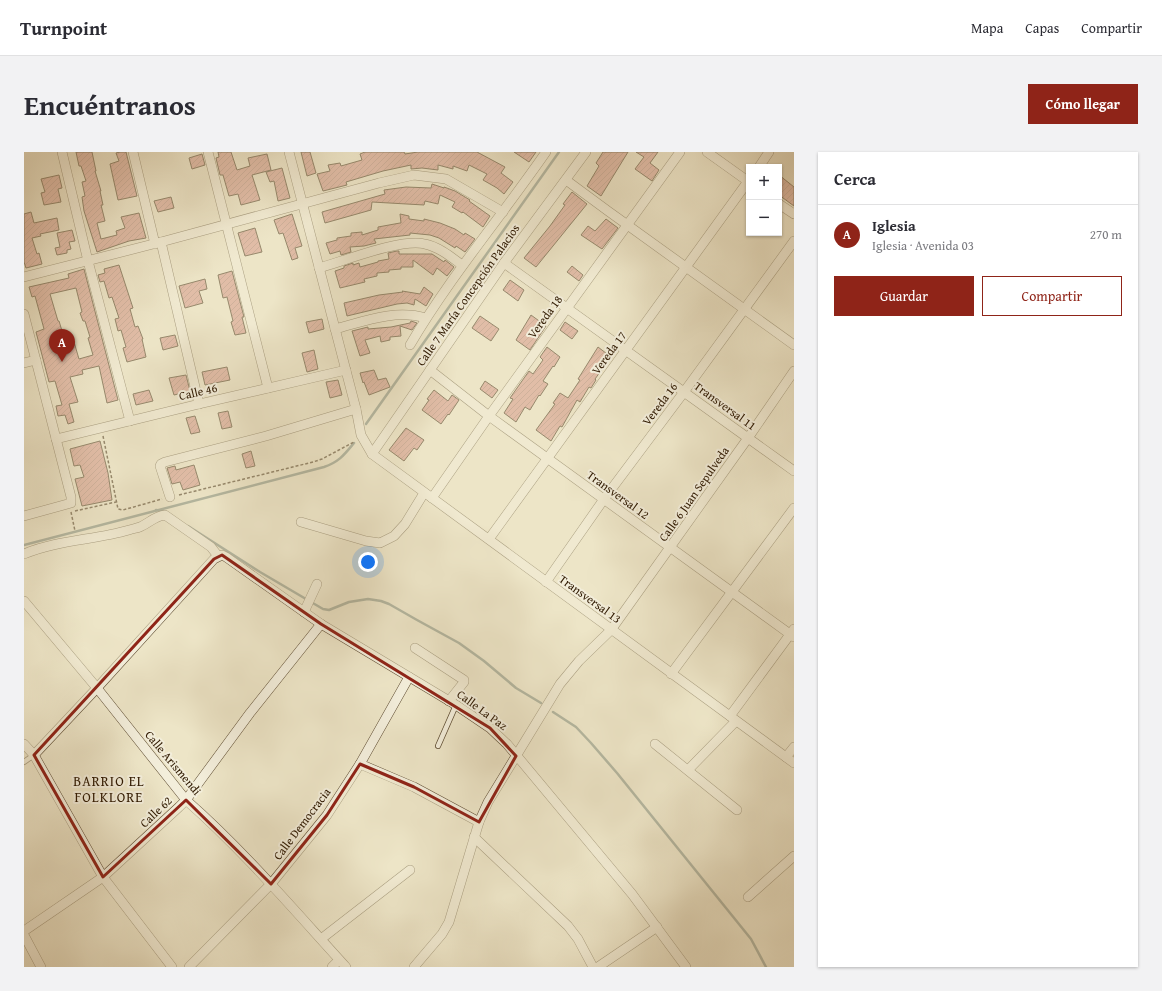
<!DOCTYPE html>
<html lang="es">
<head>
<meta charset="utf-8">
<style>
  body { margin:0; font-family:"Gentium Book Plus",serif; background:#f2f2f3; color:#2b2b33 }
  .controls { position:absolute; right:12px; top:12px; display:grid; overflow:hidden; border-radius:0px; box-shadow:0 1px 3px #0004 }
  .controls button { width:36px; height:36px; display:grid; place-items:center; padding:0; border:0; border-bottom:1px solid #e1e1e2; background:#fff; color:#2b2b33; font:20px sans-serif }
  .you { position:absolute; left:344px; top:410px; width:14px; height:14px; margin:-10px; border:3px solid #fff; border-radius:50%; background:#1a73e8; box-shadow:0 0 0 6px #1a73e833 }
  .badge { display:grid; place-items:center; width:26px; height:26px; border-radius:50%; background:#8f2418; color:#fff; font-size:13px; font-weight:700 }
  .pin { position:absolute; translate:-50% -33px; filter:drop-shadow(0 1px 2px #0008) }
  .pin::after { content:''; position:absolute; top:21px; width:14px; height:12px; background:inherit; clip-path:polygon(0 0,100% 0,50% 100%) }
  .list { margin:0; padding:0; list-style:none }
  h2 { display:flex; justify-content:space-between; align-items:center; height:52px; margin:0; padding:0 16px; font-size:17px }
  h2 small { font-size:13px; font-weight:400; color:#7c7c81 }
  .list li { display:grid; grid-template-columns:26px 1fr auto; gap:12px; align-items:center; box-sizing:border-box; height:60px; padding:0 16px; border-top:1px solid #e1e1e2 }
  .list b { display:block; font-size:15px; white-space:nowrap }
  .list p { margin:0; font-size:13px; white-space:nowrap; color:#7c7c81 }
  .list em { font-size:13px; font-style:normal; color:#7c7c81 }
  .actions { display:flex; gap:8px; padding:12px 16px }
  .actions a { flex:1; padding:9px 0; border:1px solid #8f2418; border-radius:0px; text-align:center; font-size:14px; color:#8f2418 }
  .actions .main { background:#8f2418; color:#fff }
  .map { position:relative; flex:none; width:770px; height:815px; overflow:hidden; border-radius:0px }
  header { display:flex; align-items:center; gap:24px; box-sizing:border-box; height:56px; padding:0 20px; background:#fff; border-bottom:1px solid #e1e1e2 }
  header strong { font-size:19px }
  nav { display:flex; gap:22px; margin-inline-start:auto; font-size:14px }
  .intro { display:flex; align-items:center; justify-content:space-between; box-sizing:border-box; height:96px; padding:0 24px }
  h1 { margin:0; font-size:28px }
  .button { padding:10px 18px; border-radius:0px; background:#8f2418; color:#fff; font-size:14px; font-weight:700 }
  main { display:flex; gap:24px; padding:0 24px }
  aside { flex:1; background:#fff; border-radius:0px; box-shadow:0 1px 3px #0004 }
  .map>svg:first-child { display:block }
</style>
</head>
<body>
<header>
<strong>Turnpoint</strong>
<nav><a>Mapa</a><a>Capas</a><a>Compartir</a></nav>
</header>
<div class="intro"><h1>Encuéntranos</h1><a class="button">Cómo llegar</a></div>
<main>
<div class="map">
<svg width="770" height="815" viewBox="0 0 770 815">
  <defs>
    <pattern id="building-hatch" width="6" height="6" patternUnits="userSpaceOnUse"><rect width="6" height="6" fill="#d28d81"/><path d="M-1 1l2-2M0 6l6-6M5 7l2-2" fill="none" stroke="#ab7267"/></pattern>
  </defs>
  <rect width="100%" height="100%" fill="#ede5c7"/>
  <filter id="stains"><feTurbulence type="fractalNoise" baseFrequency=".005" numOctaves="4"/><feColorMatrix values="0 0 0 0 .2 0 0 0 0 .09 0 0 0 0 .02 0 0 0 .5 -.17"/></filter>
  <radialGradient id="worn" r=".72"><stop offset=".6" stop-color="#630" stop-opacity="0"/><stop offset="1" stop-color="#630" stop-opacity=".3"/></radialGradient>
  <g fill="none" stroke-linecap="round" stroke-linejoin="round">
    <g stroke="#6f7c70" stroke-width="2.5">
      <polyline points="342,272 535,0"/>
      <polyline points="132,358 139,359"/>
      <polyline points="164,374 236,420 299,457 305,458 325,450 344,447 357,449 365,452 393,468 435,491 460,509 492,536 517,551"/>
      <path d="M 0,393 L 300,315 C 315,310 320,303 330,291"/>
      <polyline points="529,560 552,575 567,591 593,621 727,787 742,815"/>
    </g>
  </g>
  <g fill="url(#building-hatch)" stroke="#2f1900" fill-rule="evenodd">
    <polygon points="52,0 68,0 72,19 71,19 77,39 76,39 79,53 77,53 81,69 73,71 77,87 93,83 92,79 101,76 97,65 115,61 122,86 105,89 73,100 60,59 58,45 61,44 58,30 62,29 57,14 55,14"/>
    <polygon points="96,0 102,0 113,44 94,48 86,12 95,9 92,1"/>
    <polygon points="194,0 207,0 213,18 226,14 224,6 243,2 247,18 228,23 236,48 217,53 214,42 205,44 199,23 196,23 192,6 195,5"/>
    <polygon points="277,0 286,0 292,21 283,24"/>
    <polygon points="341,0 380,0 381,2 394,0 453,0 481,15 477,21 489,30 480,42 473,36 459,28 463,22 445,13 443,19 429,14 429,17 414,13 414,18 398,16 387,17 387,13 359,19 322,30 323,33 299,39 293,22 306,19 304,13 316,11 317,14 338,8 336,2"/>
    <polygon points="490,0 512,0 505,10"/>
    <polygon points="579,0 604,0 577,44 563,34 575,14 572,11"/>
    <polygon points="612,0 634,0 626,11 635,18 628,29 611,17 620,5"/>
    <polygon points="178,2 181,13 168,17 165,6"/>
    <polygon points="258,16 266,46 254,49 250,29 246,30 242,20"/>
    <polygon points="35,23 38,36 34,37 37,50 20,53 17,41 21,40 17,27"/>
    <polygon points="755,23 770,35 770,54 755,43"/>
    <polygon points="408,32 420,36 420,35 431,39 446,48 445,49 466,64 459,75 439,60 438,61 428,55 431,50 416,43 414,52 401,49 400,53 348,50 347,58 301,71 298,60 361,42 360,38 382,35 407,36"/>
    <polygon points="548,40 563,52 512,115 500,106 526,74 541,53 539,52"/>
    <polygon points="147,45 150,56 134,60 130,49"/>
    <polygon points="7,60 10,71 33,66 35,78 16,82 17,84 8,86 13,102 15,101 18,112 2,116 0,110 0,62"/>
    <polygon points="268,62 278,94 271,96 274,106 268,108 259,81 255,82 250,68"/>
    <polygon points="376,62 385,64 385,67 400,69 400,67 416,71 431,77 440,83 441,81 451,87 441,100 432,94 431,96 415,86 406,83 386,81 386,83 350,87 352,91 340,94 326,95 327,100 317,103 316,99 306,102 302,91 313,88 313,86 327,84 327,81 338,80 338,83 354,78 354,75 376,71 377,71"/>
    <polygon points="582,67 594,76 578,97 557,83 564,74 571,79"/>
    <polygon points="231,76 238,100 221,104 214,81"/>
    <polygon points="48,78 51,89 45,90 47,97 43,98 43,101 33,103 31,96 36,95 33,81"/>
    <polygon points="373,99 375,99 375,102 408,102 420,110 421,108 430,115 423,124 413,116 409,123 389,108 389,115 377,115 377,117 365,118 365,120 353,121 353,124 340,127 341,130 316,136 311,119 320,116 320,114 329,111 329,113 335,111 336,115 354,110 354,109 365,107 364,101"/>
    <polygon points="95,113 109,156 106,157 111,175 114,174 119,187 118,187 122,205 103,210 99,196 102,195 97,178 94,179 91,167 95,166 88,145 85,146 80,129 76,130 74,123 81,121 80,117"/>
    <polygon points="548,114 559,123 555,129 543,120"/>
    <path d="M 60,117 L 94,248 L 83,251 L 75,214 L 58,218 L 59,222 L 46,225 L 54,250 L 45,252 L 50,270 L 44,272 L 41,263 L 34,264 L 32,254 L 38,253 L 31,229 L 25,230 L 12,180 L 20,177 L 11,144 L 8,145 L 5,135 L 45,126 L 44,122 ZM 52,136 L 58,160 L 56,161 L 59,169 L 61,169 L 66,185 L 64,186 L 69,203 L 55,207 L 50,190 L 42,192 L 35,169 L 34,169 L 26,142 Z"/>
    <polygon points="208,119 220,165 218,165 222,181 211,183 207,170 209,169 203,145 199,146 194,123"/>
    <polygon points="181,127 183,137 175,139 179,151 161,156 155,134"/>
    <polygon points="486,128 500,138 494,149 479,138"/>
    <polygon points="400,135 409,142 402,154 391,147 390,153 383,151 373,152 323,164 320,151 355,143 379,140 378,139 396,142"/>
    <polygon points="507,163 522,174 506,198 492,188"/>
    <polygon points="456,164 475,177 467,189 448,176"/>
    <polygon points="298,167 300,177 285,181 282,170"/>
    <polygon points="387,169 393,171 388,178 376,174 377,184 366,185 366,188 357,190 356,184 341,188 346,201 336,204 328,179 344,175 344,177 367,175 386,171"/>
    <polygon points="541,170 554,179 548,187 536,178"/>
    <polygon points="151,183 154,194 139,198 136,186"/>
    <polygon points="523,195 536,205 530,215 529,214 519,229 524,232 516,244 515,243 506,258 501,255 492,270 480,261 489,247 486,246 505,219 509,222 519,208 516,205"/>
    <polygon points="574,195 587,205 571,227 572,228 567,236 565,235 556,250 553,248 538,275 536,274 527,289 512,278 531,252 529,251 536,241 544,246 556,228 554,227"/>
    <polygon points="290,198 294,217 283,220 278,201"/>
    <polygon points="203,215 206,228 181,233 178,220"/>
    <polygon points="350,218 354,228 362,226 366,235 345,243 340,230 339,231 336,221"/>
    <polygon points="162,223 166,239 150,243 145,226"/>
    <polygon points="314,228 318,243 306,246 302,230"/>
    <polygon points="461,229 474,238 468,246 456,237"/>
    <polygon points="125,238 129,249 112,253 109,242"/>
    <polygon points="410,238 424,249 428,243 435,248 425,263 424,262 417,272 398,258 405,248 403,247"/>
    <polygon points="204,259 208,275 198,277 194,261"/>
    <polygon points="171,264 176,280 167,282 162,266"/>
    <polygon points="382,276 400,288 393,298 390,296 380,309 365,298"/>
    <polygon points="76,289 84,321 88,348 58,354 51,327 60,325 56,313 50,314 46,297"/>
    <polygon points="227,299 231,314 222,316 218,302"/>
    <polygon points="170,313 176,333 159,338 156,330 148,332 143,316 151,314 152,318"/>
  </g>
  <g fill="none" stroke-linecap="round" stroke-linejoin="round">
    <defs>
      <g id="lane">
        <polyline points="414,594 432,553"/>
        <polyline points="0,610 10,603"/>
      </g>
      <g id="street">
        <polyline points="38,0 64,109 106,269"/>
        <polyline points="109,0 131,92"/>
        <polyline points="184,0 244,236"/>
        <polyline points="265,0 332,257 337,283 348,302 770,611"/>
        <polyline points="683,0 725,30"/>
        <polyline points="735,15 745,0"/>
        <polyline points="542,28 584,59 770,193"/>
        <polyline points="755,52 770,62"/>
        <polyline points="137,90 175,252"/>
        <polyline points="480,111 770,319"/>
        <path d="M 295,116 C 320,109 377,86 401,92 C 415,95 427,105 438,113"/>
        <polyline points="0,125 137,90 355,31 390,23 422,27 479,60"/>
        <polyline points="0,162 47,345 47,351 0,364"/>
        <path d="M 311,177 C 341,169 371,157 402,166"/>
        <path d="M 386,193 C 426,125 477,65 522,0"/>
        <polyline points="0,211 12,208"/>
        <polyline points="406,218 465,264 770,485"/>
        <polyline points="32,287 175,252 322,218"/>
        <polyline points="348,302 480,111 562,0"/>
        <polyline points="146,345 136,314 137,312 141,310 242,284 332,257"/>
        <polyline points="408,346 465,264 656,0"/>
        <polyline points="277,370 342,389 356,391 370,384 381,372 400,341"/>
        <polyline points="465,387 725,28"/>
        <path d="M 0,402 C 33,388 71,388 105,378 C 108,377 113,376 116,375 C 125,371 131,364 141,363 L 187,395 L 194,404"/>
        <polyline points="522,430 580,347 660,240 770,89"/>
        <path d="M 0,449 L 73,536 L 162,648 C 220,699 270,758 322,815"/>
        <polyline points="280,460 293,432"/>
        <polyline points="391,496 440,528 440,530 425,549"/>
        <polyline points="647,522 770,356"/>
        <polyline points="706,564 770,477"/>
        <polyline points="0,592 10,603 79,725 148,815"/>
        <polyline points="631,592 713,658"/>
        <polyline points="10,603 73,536 190,407 198,403 202,405 297,472 432,553 466,576 483,592 608,742 662,815"/>
        <polyline points="762,605 770,595"/>
        <polyline points="336,612 390,635 455,670"/>
        <polyline points="664,618 712,569"/>
        <polyline points="450,685 544,774 554,787 569,815"/>
        <polyline points="724,745 770,704"/>
        <polyline points="0,779 79,725 155,655 162,648 226,561 297,472"/>
        <polyline points="0,783 17,815"/>
        <polyline points="297,787 386,718"/>
        <polyline points="165,815 247,732 303,663 336,612 385,525"/>
        <polyline points="308,815 315,808"/>
        <polyline points="390,815 418,782 425,770 455,670 464,650 536,532 555,509 587,478 724,286 770,219"/>
        <polyline points="574,815 633,775"/>
      </g>
    </defs>
    <use href="#lane" stroke="#5e4c32" stroke-width="6"/>
    <use href="#street" stroke="#5e4c32" stroke-width="10"/>
    <g stroke="#2f1900" stroke-width="1.5" stroke-dasharray="3 2" stroke-linecap="butt">
      <polyline points="79,284 94,357 99,358 138,347"/>
      <polyline points="155,343 289,310 298,307 330,290"/>
      <polyline points="51,359 92,350"/>
      <polyline points="47,360 51,379"/>
    </g>
    <use href="#lane" stroke="#f3eedb" stroke-width="4.5"/>
    <use href="#street" stroke="#f3eedb" stroke-width="9"/>
  </g>
  <path d="M0 0H770V815H0ZM 198,403 L 297,472 L 466,576 L 492,604 L 455,670 L 390,635 L 336,612 L 303,663 L 247,732 L 162,648 L 79,725 L 10,603 L 190,407 Z" fill="#ede5c7" fill-opacity=".55" fill-rule="evenodd"/>
  <path fill="none" stroke="#8f2418" stroke-width="3" stroke-linejoin="round" d="M 198,403 L 297,472 L 466,576 L 492,604 L 455,670 L 390,635 L 336,612 L 303,663 L 247,732 L 162,648 L 79,725 L 10,603 L 190,407 Z"/>
  <g text-anchor="middle" stroke-width="4" stroke-linejoin="round" paint-order="stroke">
    <g font-size="12" fill="#2f1900" stroke="#f3eedb">
      <text transform="translate(444 143) rotate(-55)" y="4">Calle 7 María Concepción Palacios</text>
      <text transform="translate(521 165) rotate(-54)" y="4">Vereda 18</text>
      <text transform="translate(585 201) rotate(-54)" y="4">Vereda 17</text>
      <text transform="translate(174 240) rotate(-13)" y="4">Calle 46</text>
      <text transform="translate(636 252) rotate(-53)" y="4">Vereda 16</text>
      <text transform="translate(701 254) rotate(36)" y="4">Transversal 11</text>
      <text transform="translate(670 342) rotate(-55)" y="4">Calle 6 Juan Sepulveda</text>
      <text transform="translate(594 343) rotate(36)" y="4">Transversal 12</text>
      <text transform="translate(566 447) rotate(36)" y="4">Transversal 13</text>
      <text transform="translate(458 558) rotate(36)" y="4">Calle La Paz</text>
      <text transform="translate(149 611) rotate(50)" y="4">Calle Arismendi</text>
      <text transform="translate(132 660) rotate(-44)" y="4">Calle 62</text>
      <text transform="translate(278 672) rotate(-53)" y="4">Calle Democracia</text>
    </g>
    <g font-size="14" letter-spacing="1" fill="#2f1900" stroke="#f3eedb">
      <text x="85" y="634">BARRIO EL<tspan x="85" dy="16">FOLKLORE</tspan></text>
    </g>
  </g>
  <rect width="100%" height="100%" filter="url(#stains)"/>
  <rect width="100%" height="100%" fill="url(#worn)"/>
</svg>
<div class="controls">
<button>+</button>
<button>−</button>
</div>
<div class="you"></div>
<div class="pin badge" style="left:38px;top:210px">A</div>
</div>
<aside>
<h2>Cerca<small></small></h2>
<ul class="list">
<li><span class="badge">A</span><div><b>Iglesia</b><p>Iglesia · Avenida 03</p></div><em>270 m</em></li>
</ul>
<div class="actions"><a class="main">Guardar</a><a>Compartir</a></div>
</aside>
</main>
</body>
</html>
